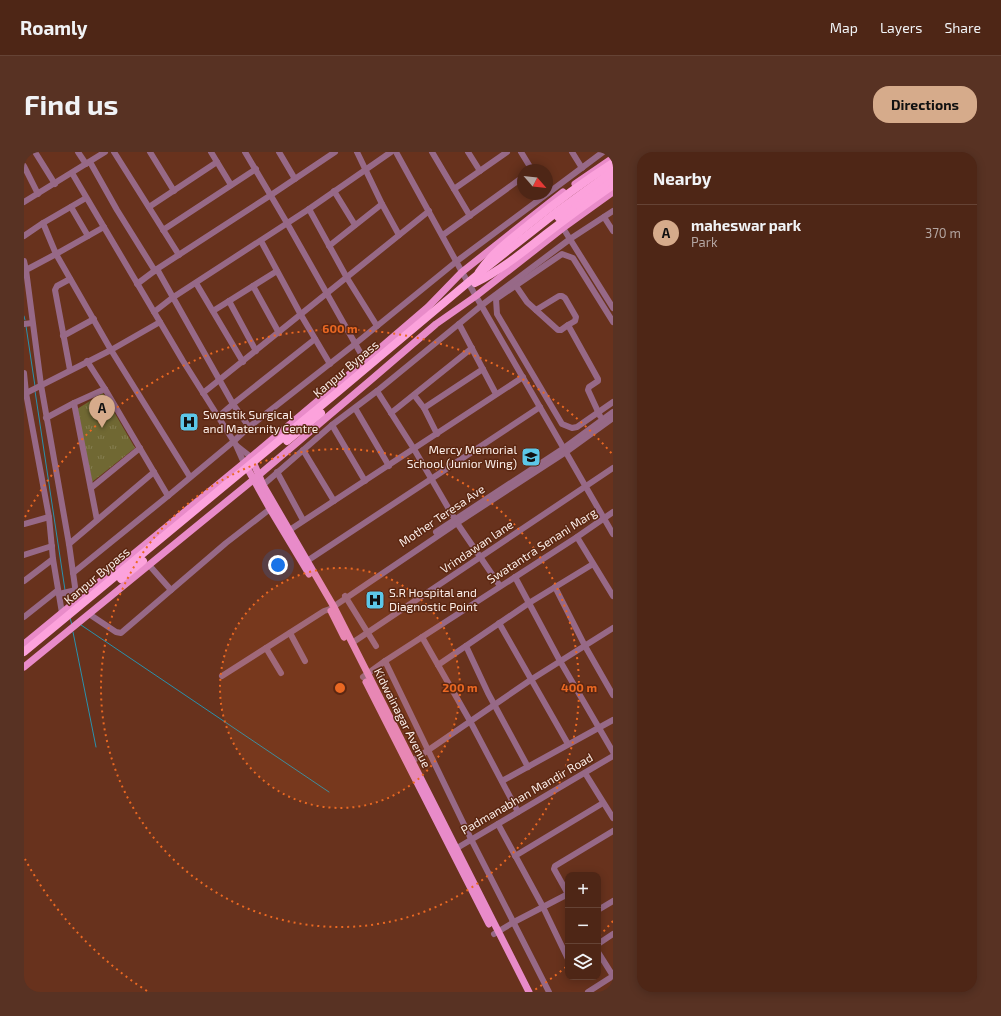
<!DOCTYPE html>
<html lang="en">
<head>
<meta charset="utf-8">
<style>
  body { margin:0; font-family:"Exo 2",sans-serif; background:#583223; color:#f1f3f6 }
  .controls { position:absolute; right:12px; bottom:12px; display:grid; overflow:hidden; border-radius:8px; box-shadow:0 2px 10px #0003 }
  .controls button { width:36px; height:36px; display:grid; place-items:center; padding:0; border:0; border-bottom:1px solid #654335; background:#4e2616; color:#f1f3f6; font:20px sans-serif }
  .compass { position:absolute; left:493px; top:12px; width:36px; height:36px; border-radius:50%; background:#4e2616; box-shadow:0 2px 10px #0003; rotate:118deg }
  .you { position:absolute; left:254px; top:413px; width:14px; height:14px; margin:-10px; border:3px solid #fff; border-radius:50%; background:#1a73e8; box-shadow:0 0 0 6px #1a73e833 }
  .badge { display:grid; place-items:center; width:26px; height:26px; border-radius:50%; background:#d6ab8b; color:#111; font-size:13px; font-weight:700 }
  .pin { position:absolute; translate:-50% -33px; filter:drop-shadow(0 1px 2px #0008) }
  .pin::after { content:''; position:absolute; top:21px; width:14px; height:12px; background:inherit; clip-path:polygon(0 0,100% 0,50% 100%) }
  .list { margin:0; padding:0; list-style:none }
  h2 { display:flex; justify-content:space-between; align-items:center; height:52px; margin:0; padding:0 16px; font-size:17px }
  h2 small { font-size:13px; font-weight:400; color:#b3a5a1 }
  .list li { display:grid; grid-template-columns:26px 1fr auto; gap:12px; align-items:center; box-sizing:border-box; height:56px; padding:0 16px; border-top:1px solid #654335 }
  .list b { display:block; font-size:15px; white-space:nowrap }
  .list p { margin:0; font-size:13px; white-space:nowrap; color:#b3a5a1 }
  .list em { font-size:13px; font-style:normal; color:#b3a5a1 }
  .icon { flex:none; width:22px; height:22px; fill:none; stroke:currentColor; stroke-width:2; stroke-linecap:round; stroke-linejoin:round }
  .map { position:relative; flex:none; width:589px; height:840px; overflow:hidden; border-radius:16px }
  header { display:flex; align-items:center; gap:24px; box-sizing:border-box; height:56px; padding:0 20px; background:#4e2616; border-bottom:1px solid #654335 }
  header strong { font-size:19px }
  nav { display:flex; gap:22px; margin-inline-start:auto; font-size:14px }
  .intro { display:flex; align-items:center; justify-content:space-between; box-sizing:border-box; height:96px; padding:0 24px }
  h1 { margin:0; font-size:28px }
  .button { padding:10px 18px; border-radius:16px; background:#d6ab8b; color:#111; font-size:14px; font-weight:700 }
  main { display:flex; gap:24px; padding:0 24px }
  aside { flex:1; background:#4e2616; border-radius:16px; box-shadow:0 2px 10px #0003 }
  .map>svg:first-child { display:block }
</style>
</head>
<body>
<header>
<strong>Roamly</strong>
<nav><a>Map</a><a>Layers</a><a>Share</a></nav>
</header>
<div class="intro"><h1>Find us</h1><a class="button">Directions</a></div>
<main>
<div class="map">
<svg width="589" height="840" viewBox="0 0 589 840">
  <defs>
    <pattern id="grass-tufts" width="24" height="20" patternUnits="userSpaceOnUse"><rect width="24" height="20" fill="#706833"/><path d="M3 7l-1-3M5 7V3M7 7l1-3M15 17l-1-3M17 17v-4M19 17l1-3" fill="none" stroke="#857e51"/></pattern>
  </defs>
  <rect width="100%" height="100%" fill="#68321d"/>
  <polygon fill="url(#grass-tufts)" points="79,241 111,296 68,330 53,257"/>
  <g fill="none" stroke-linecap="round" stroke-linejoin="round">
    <g stroke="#2991ad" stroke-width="1">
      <polyline points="0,164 1,168"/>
      <polyline points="2,174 11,234"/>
      <polyline points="11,239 41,438"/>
      <polyline points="42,443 43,451"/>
      <polyline points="46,466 48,473"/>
      <polyline points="57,473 305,640"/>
      <polyline points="49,480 72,595"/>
    </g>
    <g stroke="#976987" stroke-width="6">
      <polyline points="11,0 31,32"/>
      <polyline points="54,0 62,12"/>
      <polyline points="90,0 155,103"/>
      <polyline points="126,0 150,39"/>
      <polyline points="187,0 207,33"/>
      <polyline points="221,0 263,71 341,209"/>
      <polyline points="255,0 271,27"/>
      <polyline points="333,0 358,52 375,83"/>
      <polyline points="372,0 438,120 589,382"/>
      <polyline points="408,0 446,64"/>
      <polyline points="444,0 456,19"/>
      <polyline points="497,0 508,18"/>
      <polyline points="548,0 558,16"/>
      <polyline points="66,10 93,58 131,119"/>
      <polyline points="0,14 14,42"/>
      <polyline points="48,21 159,209 212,293 220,311"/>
      <polyline points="430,37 483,0"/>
      <polyline points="310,39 331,73"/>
      <polyline points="62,46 19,71 32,102 80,75"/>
      <polyline points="0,50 81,0"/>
      <polyline points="47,55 64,84"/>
      <polyline points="125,55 193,10"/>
      <polyline points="285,57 323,126 353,174"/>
      <polyline points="580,65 589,79"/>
      <polyline points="539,76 589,156"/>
      <polyline points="139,78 232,17"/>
      <polyline points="419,83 499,25"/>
      <polyline points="0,84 19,71"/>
      <polyline points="237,89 277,163 306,212"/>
      <polyline points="305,94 358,52"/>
      <polyline points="0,109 2,118"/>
      <polyline points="133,117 209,252 225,275"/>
      <polyline points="172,131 219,210"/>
      <polyline points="113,132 133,117 247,43 311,0"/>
      <polyline points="229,134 255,181"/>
      <polyline points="492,134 503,150 534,178 537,178 544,173 574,227 574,229 565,235 564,238 576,264"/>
      <polyline points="205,149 232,199"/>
      <polyline points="512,158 535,144 538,144 541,146 552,165 551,169 544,173"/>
      <polyline points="189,159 253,119"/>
      <polyline points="130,160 148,146 285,57 367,0"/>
      <polyline points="589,170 549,106 538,102 472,147 473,162 538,272 548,276 553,275 589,250"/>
      <polyline points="0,172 8,171"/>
      <polyline points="435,172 472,242"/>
      <polyline points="39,184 70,167"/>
      <polyline points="63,209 81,237 144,344 210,289 225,275 331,192 433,109 579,0"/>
      <polyline points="46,218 31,138 33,134 46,127"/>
      <polyline points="0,221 2,241 25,365 29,407 38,461"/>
      <polyline points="353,239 390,297 433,371 476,434"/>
      <polyline points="179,241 405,59"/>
      <polyline points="0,242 87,198 136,170"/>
      <polyline points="390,243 400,256"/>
      <polyline points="331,256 365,314"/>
      <polyline points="367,261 448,196"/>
      <polyline points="194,265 209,252 291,187"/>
      <polyline points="22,266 50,251"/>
      <polyline points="413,282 400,256 459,217"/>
      <polyline points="213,294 227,305"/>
      <polyline points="279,298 310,349"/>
      <polyline points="253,320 279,368"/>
      <polyline points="341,329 308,273 353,239 458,153 546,87 589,59"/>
      <polyline points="239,333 308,273"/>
      <polyline points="67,336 116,296"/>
      <polyline points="73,368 50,251 81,237"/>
      <polyline points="0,372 25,365"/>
      <polyline points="412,380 540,296 589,260"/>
      <polyline points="261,381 499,225"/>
      <polyline points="553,385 589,444"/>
      <polyline points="45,392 130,320"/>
      <polyline points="0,403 28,394"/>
      <polyline points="283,409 516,255"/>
      <polyline points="125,413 147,438"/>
      <polyline points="49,421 144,344"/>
      <polyline points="491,425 536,509 589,600"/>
      <polyline points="0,429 29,407"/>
      <polyline points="531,435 561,494 589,543"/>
      <polyline points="35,442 52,438"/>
      <polyline points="321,444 352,494"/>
      <polyline points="53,449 45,392 17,233 2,118 32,102 87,198 166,325"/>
      <polyline points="65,462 92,480 97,481 202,391 246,357"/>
      <polyline points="0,465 34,438"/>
      <polyline points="475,471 544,592"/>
      <polyline points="266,481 281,509"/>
      <polyline points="398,485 446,569 494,660"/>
      <polyline points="328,491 589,316"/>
      <polyline points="442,494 464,541 504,615"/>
      <polyline points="242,496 257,521"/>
      <polyline points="361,509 447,687 525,840"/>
      <polyline points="414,513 505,451 569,412"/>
      <polyline points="198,524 300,459 306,457 433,371 542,300 589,266"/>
      <polyline points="339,525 361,509 553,385 589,360"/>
      <polyline points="384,612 508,527 589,476"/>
      <polyline points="561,621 589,666"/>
      <polyline points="478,629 589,568"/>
      <polyline points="474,672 518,753 544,807"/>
      <polyline points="428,699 589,604"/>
      <polyline points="491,704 579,651"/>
      <polyline points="544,742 530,717 531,714 589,679"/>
      <polyline points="574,758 589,749"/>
      <polyline points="470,782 490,770 544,742"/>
      <polyline points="574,792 589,782"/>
      <polyline points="574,800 589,824"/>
      <polyline points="564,840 589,824"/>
    </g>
    <g stroke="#e88bc9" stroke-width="7">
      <polyline points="551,32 589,6"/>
      <polyline points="227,305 239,333 310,455 505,840"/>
      <polyline points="221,312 246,357 285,422"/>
      <polyline points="307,459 320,485"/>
      <polyline points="0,492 220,311 341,209 404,155 438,120 539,40"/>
      <polyline points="0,515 229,328 348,227 412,172 452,144 539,76 589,40"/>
      <polyline points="342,530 465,772"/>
    </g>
    <g stroke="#fca2dc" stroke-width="8">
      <path d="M 455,120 C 468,101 486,88 504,73 C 531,51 559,30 589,11"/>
      <path d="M 451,131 C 477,118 499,100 522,82 C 544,65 566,49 589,33"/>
    </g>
    <g stroke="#fca2dc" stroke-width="8">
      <polyline points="534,65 589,26"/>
      <polyline points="263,289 297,261"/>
      <polyline points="97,427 119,409"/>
      <polyline points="0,500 315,239 453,123 534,59 589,19"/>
    </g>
  </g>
  <circle cx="316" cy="536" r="120" fill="#ea6822" fill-opacity=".12"/>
  <g fill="none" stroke="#ea6822" stroke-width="2" stroke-dasharray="2 4">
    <circle cx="316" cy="536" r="120"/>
    <circle cx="316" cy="536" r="239"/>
    <path d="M589 769A359 359 0 0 1 574 785M542 815A359 359 0 0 1 509 839M123 839A359 359 0 0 1 1 707M1 365A359 359 0 0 1 589 303"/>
  </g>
  <defs>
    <symbol id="hospital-square" viewBox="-11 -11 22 22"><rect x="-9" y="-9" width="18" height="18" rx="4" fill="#5cc7e8" stroke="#5c2712"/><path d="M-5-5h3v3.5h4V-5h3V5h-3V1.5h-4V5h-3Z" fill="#111"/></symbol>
    <symbol id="school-square" viewBox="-11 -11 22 22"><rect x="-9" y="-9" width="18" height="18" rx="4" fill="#5cc7e8" stroke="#5c2712"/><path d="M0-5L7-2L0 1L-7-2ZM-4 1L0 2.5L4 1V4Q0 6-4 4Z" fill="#111"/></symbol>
  </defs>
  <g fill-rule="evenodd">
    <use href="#hospital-square" x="154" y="259" width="22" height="22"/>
    <use href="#school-square" x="496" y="294" width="22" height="22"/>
    <use href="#hospital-square" x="340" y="437" width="22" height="22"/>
  </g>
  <g text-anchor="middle" stroke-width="3" stroke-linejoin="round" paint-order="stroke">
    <g font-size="12" fill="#fbede8" stroke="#5c2712">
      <text transform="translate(322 217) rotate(-40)" y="4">Kanpur Bypass</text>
      <text transform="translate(418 364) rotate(-34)" y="4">Mother Teresa Ave</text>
      <text transform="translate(518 394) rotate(-33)" y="4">Swatantra Senani Marg</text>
      <text transform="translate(453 395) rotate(-34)" y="4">Vrindawan lane</text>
      <text transform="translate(73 424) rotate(-40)" y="4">Kanpur Bypass</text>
      <text transform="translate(378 566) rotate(63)" y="4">Kidwainagar Avenue</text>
      <text transform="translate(503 642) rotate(-30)" y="4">Padmanabhan Mandir Road</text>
    </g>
    <g font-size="12" fill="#fbede8" stroke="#5c2712" text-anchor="start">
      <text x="179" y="267">Swastik Surgical<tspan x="179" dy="14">and Maternity Centre</tspan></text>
      <text x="493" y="302" text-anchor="end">Mercy Memorial<tspan x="493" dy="14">School (Junior Wing)</tspan></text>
      <text x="365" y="445">S.R Hospital and<tspan x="365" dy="14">Diagnostic Point</tspan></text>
    </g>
  </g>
  <circle cx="316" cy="536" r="6" fill="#ea6822" stroke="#5c2712" stroke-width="2"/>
  <g font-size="12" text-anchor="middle" font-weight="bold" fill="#ea6822" stroke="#5c2712" stroke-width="3" stroke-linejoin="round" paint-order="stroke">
    <text x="316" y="181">600 m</text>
    <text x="436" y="540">200 m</text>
    <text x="555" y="540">400 m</text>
  </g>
</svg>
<div class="controls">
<button>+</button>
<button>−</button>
<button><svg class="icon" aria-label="layers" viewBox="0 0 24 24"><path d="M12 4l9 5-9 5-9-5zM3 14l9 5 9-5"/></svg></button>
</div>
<svg class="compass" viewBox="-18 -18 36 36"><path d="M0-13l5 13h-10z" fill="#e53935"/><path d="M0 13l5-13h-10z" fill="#b3a5a1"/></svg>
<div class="you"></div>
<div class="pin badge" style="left:78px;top:276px">A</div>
</div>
<aside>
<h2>Nearby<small></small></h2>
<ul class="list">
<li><span class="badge">A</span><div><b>maheswar park</b><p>Park</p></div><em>370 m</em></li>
</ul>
</aside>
</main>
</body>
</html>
